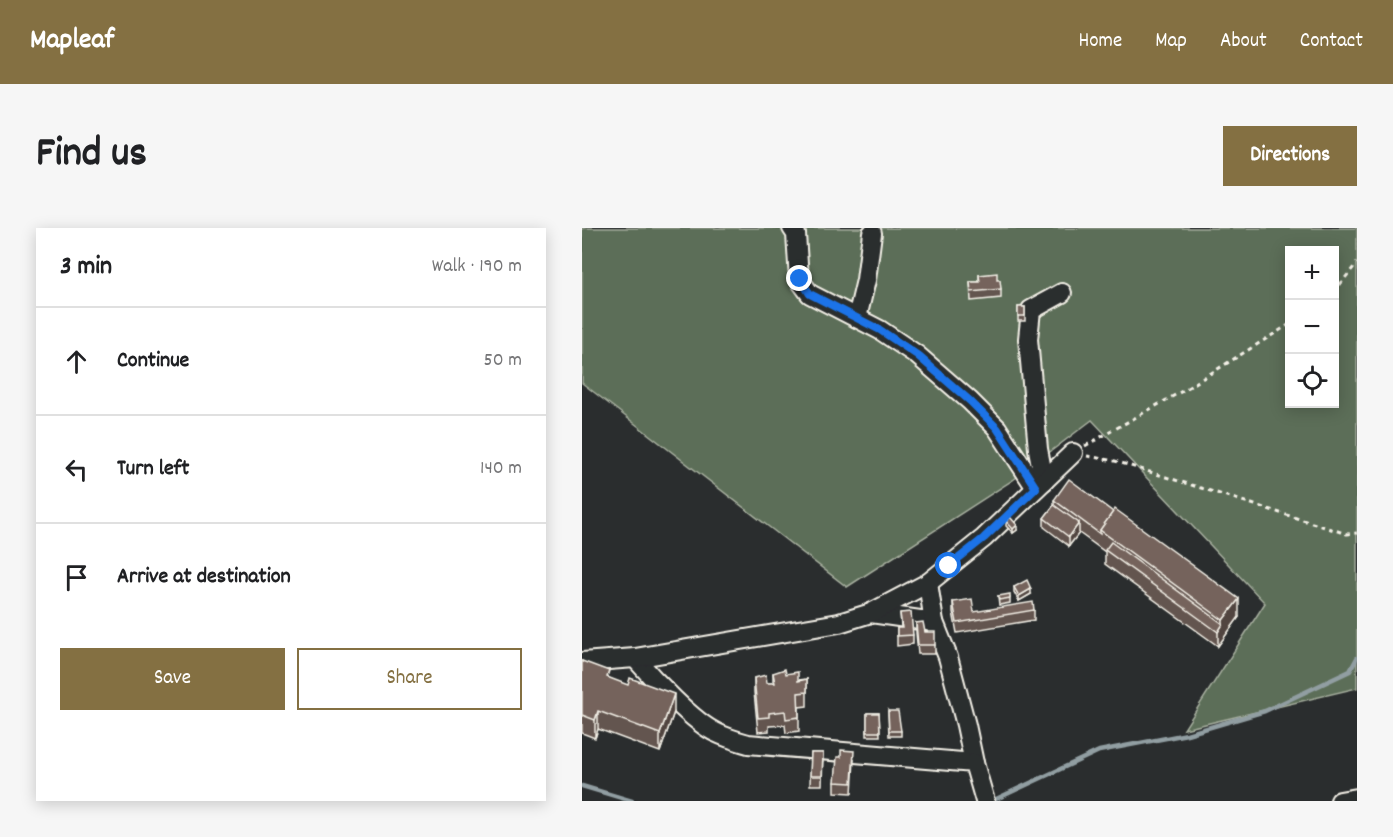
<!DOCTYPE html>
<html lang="en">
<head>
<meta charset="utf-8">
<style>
  body { margin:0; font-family:Dekko,sans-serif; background:#f6f6f6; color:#202124 }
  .controls { position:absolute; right:18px; top:18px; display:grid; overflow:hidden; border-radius:0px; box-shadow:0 3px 15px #0003 }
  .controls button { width:54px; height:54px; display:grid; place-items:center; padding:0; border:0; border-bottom:2px solid #e0e0e0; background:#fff; color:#202124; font:30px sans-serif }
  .stop { position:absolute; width:18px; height:18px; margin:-14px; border:4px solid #1a73e8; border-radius:50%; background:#fff }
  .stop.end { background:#1a73e8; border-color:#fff; box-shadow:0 2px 6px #0008 }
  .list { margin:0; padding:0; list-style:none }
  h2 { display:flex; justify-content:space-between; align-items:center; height:78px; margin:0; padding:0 24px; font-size:26px }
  h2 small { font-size:20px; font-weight:400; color:#757577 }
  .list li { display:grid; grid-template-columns:39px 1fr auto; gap:18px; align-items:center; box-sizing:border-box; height:108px; padding:0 24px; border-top:2px solid #e0e0e0 }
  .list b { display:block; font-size:22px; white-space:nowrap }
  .list em { font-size:20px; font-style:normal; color:#757577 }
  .actions { display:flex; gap:12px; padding:18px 24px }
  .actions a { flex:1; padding:14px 0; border:2px solid #847042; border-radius:0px; text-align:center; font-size:21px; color:#847042 }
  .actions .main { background:#847042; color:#fff }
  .icon { flex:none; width:33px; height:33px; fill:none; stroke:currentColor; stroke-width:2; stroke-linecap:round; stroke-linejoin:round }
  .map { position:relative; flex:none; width:775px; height:573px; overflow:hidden; border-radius:0px }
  header { display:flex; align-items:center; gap:36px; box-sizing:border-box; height:84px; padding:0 30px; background:#847042; color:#fff }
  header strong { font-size:28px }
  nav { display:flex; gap:33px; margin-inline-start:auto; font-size:21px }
  .intro { display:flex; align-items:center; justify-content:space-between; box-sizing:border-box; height:144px; padding:0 36px }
  h1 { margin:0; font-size:42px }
  .button { padding:15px 27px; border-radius:0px; background:#847042; color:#fff; font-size:21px; font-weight:700 }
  main { display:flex; gap:36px; padding:0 36px }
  aside { flex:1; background:#fff; border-radius:0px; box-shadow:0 3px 15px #0003 }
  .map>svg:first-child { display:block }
</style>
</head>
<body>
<header>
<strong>Mapleaf</strong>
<nav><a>Home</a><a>Map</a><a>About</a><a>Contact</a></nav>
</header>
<div class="intro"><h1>Find us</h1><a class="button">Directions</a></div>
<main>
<aside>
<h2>3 min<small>Walk · 190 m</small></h2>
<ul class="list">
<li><svg class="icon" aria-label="ahead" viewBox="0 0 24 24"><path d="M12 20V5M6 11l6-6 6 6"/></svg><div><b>Continue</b></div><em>50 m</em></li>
<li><svg class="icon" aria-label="left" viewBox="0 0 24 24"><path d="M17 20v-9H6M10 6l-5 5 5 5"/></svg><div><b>Turn left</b></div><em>140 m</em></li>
<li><svg class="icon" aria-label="arrive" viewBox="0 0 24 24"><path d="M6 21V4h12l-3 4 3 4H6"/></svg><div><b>Arrive at destination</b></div></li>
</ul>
<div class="actions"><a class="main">Save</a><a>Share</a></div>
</aside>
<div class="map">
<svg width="775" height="573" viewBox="0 0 775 573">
  <rect width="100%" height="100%" fill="#2a2d2e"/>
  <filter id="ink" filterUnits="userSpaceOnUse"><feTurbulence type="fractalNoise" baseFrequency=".0167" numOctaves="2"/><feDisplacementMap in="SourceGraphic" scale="12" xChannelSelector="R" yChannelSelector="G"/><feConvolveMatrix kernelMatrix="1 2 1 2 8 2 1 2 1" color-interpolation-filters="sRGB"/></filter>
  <g filter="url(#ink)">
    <path fill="#5c6e58" stroke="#a8b0a0" stroke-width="1.5" fill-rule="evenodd" d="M 0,0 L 775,0 L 775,460 L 602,501 L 683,375 L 510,192 L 431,252 L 265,359 L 0,155 ZM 708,22 L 752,22 L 752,176 L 708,176 Z"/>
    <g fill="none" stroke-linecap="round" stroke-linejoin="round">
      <g stroke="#919ea2" stroke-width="4.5">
        <polyline points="0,558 50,573"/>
        <polyline points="410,573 517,523 605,506 683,483 768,443 775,430"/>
      </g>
      <defs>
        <g id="street">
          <polyline points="210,0 214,6 217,51 228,66 298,102 335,127 388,173 415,200 454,260"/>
          <polyline points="275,90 284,52 290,5"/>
          <polyline points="462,253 456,221 446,111 449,82 480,65"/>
          <polyline points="289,385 352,394"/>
          <path d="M 53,430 C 70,450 112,495 135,505 C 145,510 156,513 166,516 L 392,535 L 384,497 L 366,429 L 352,394 L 346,355"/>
          <polyline points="0,434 53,430 257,395 289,385 346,355 402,310 491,225"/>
          <polyline points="392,535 403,573"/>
          <polyline points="758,573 775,570"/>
        </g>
      </defs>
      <use href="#street" stroke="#f4f1e8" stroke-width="22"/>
      <g stroke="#f4f1e8" stroke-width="3" stroke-dasharray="4.5 4.5" stroke-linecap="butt">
        <polyline points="752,64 775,35"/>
        <polyline points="503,218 602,162 708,96"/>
        <polyline points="505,228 533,233 765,306 775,305"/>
      </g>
      <use href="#street" stroke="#2a2d2e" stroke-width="18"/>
    </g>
    <g fill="#64554f" stroke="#f4f1e8" stroke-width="1.5">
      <polygon points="397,47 415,52 419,61 419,70 389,73 388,54 397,54"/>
      <rect x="436" y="79" width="7" height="14"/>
      <polygon points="501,262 657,389 636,418 523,336 523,324 497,305 487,318 462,299 462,290 472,277 472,272"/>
      <polygon points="424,293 435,302 431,305 424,298"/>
      <polygon points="432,359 449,366 437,373 432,364"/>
      <polygon points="416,368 428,370 428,375 417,377"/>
      <polygon points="371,374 392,384 452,382 452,392 375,405 371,384"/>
      <polygon points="318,385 331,407 331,416 315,418 315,400 319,400"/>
      <polygon points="334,395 353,417 353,426 336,426 334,405"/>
      <polygon points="0,433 27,450 92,484 78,524 16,501 13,510 0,505"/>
      <polygon points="191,445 204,446 216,452 225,451 225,478 217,479 217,503 204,505 203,497 187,498 187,503 176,504 172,464 172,450 185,455 191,455"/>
      <polygon points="306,483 319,503 319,508 307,508"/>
      <polygon points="285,485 297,485 298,508 285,508"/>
      <polygon points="229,525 241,525 240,557 228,557"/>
      <polygon points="272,532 270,565 253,564 253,554"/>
    </g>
    <g fill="#514540" stroke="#f4f1e8" stroke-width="1.5">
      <polygon points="497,295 497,305 487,318 487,309"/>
      <polygon points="435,297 435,302 431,305 431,301"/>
      <polygon points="449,361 449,366 437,373 437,368"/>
      <polygon points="657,371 657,389 636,418 636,404 641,396 641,392"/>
      <polygon points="92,466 92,484 78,524 78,506"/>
      <polygon points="16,483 16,501 13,510 13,492"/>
    </g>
    <g fill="#74635c" stroke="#f4f1e8" stroke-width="1.5">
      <polygon points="415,45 415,52 418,52 419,61 389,64 388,54 398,54 397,47"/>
      <rect x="436" y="79" width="7" height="9"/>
      <polygon points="487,251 531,284 518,302 518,306 472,272"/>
      <polygon points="472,277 497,295 487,309 462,290"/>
      <polygon points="533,281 657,371 641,392 518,302"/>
      <polygon points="428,289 435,297 431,301 424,293"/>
      <polygon points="529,314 641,396 636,404 523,322"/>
      <polygon points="445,352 449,361 437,368 432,359"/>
      <polygon points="428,366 428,370 417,372 416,368"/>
      <polygon points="390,371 392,384 451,374 452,382 375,395 371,374"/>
      <polygon points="329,384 331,407 315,408 315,400 320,400 318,385"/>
      <polygon points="341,394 343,404 353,404 353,417 336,417 334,395"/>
      <polygon points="0,433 27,443 25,449 46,457 48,450 92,466 78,506 16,483 13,492 0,487"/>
      <polygon points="203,441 204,446 216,444 216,453 225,451 225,464 216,465 217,489 204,491 203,483 187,485 187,489 176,490 172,450 184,447 185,455 193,455 191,445"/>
      <polygon points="306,483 316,483 319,503 307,503"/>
      <polygon points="285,485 297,485 298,504 285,504"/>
      <polygon points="259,522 272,523 270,555 253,554 255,529 259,529"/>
      <polygon points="229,525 241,525 240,548 228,548"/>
    </g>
  </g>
  <g fill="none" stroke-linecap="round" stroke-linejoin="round" filter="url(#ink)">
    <polyline stroke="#1a73e8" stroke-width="8" points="218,51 228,66 298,102 335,127 388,173 415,200 454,260 402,310 367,338"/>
  </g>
</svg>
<div class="controls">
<button>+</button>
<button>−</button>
<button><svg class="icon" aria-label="locate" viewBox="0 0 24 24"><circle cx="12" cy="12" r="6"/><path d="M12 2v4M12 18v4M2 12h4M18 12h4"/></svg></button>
</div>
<div class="stop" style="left:367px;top:338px"></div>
<div class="stop end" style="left:218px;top:51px"></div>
</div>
</main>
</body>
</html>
